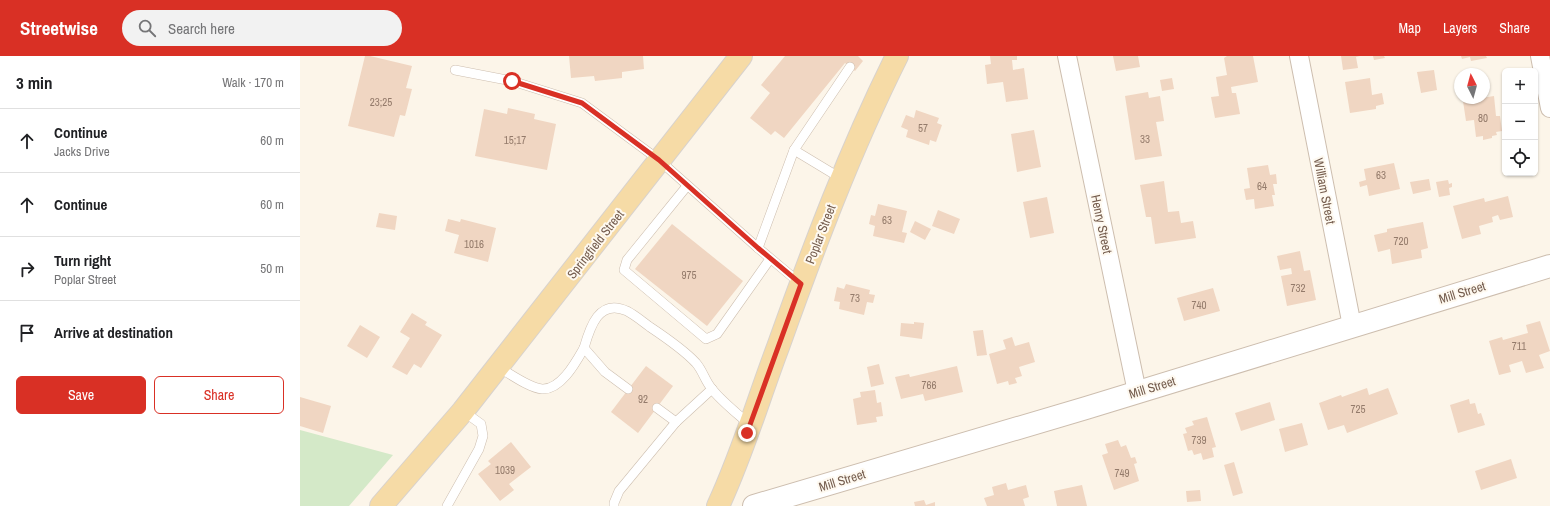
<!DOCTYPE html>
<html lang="en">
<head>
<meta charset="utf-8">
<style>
  body { margin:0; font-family:"Archivo Narrow",sans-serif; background:#f2f2f2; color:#202124 }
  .controls { position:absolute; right:12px; top:12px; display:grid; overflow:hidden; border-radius:6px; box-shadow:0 1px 3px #0004 }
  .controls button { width:36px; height:36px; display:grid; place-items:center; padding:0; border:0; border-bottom:1px solid #e0e0e0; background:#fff; color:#202124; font:20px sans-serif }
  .compass { position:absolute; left:1154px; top:12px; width:36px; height:36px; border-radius:50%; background:#fff; box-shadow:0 1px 3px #0004; rotate:354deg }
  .stop { position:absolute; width:12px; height:12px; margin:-9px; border:3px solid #d93025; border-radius:50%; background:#fff }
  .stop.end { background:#d93025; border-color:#fff; box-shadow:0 1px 4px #0008 }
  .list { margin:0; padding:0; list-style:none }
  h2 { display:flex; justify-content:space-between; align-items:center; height:52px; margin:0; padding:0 16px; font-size:17px }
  h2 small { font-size:13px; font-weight:400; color:#757577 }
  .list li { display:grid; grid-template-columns:26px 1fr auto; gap:12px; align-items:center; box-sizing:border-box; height:64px; padding:0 16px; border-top:1px solid #e0e0e0 }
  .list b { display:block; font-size:15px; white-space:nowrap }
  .list p { margin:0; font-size:13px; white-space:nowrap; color:#757577 }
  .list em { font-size:13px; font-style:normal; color:#757577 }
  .actions { display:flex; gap:8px; padding:12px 16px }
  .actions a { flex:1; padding:9px 0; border:1px solid #d93025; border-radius:6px; text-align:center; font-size:14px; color:#d93025 }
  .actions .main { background:#d93025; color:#fff }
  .icon { flex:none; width:22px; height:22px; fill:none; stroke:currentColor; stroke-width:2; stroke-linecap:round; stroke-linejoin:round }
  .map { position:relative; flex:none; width:1250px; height:450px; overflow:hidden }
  header { display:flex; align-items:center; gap:24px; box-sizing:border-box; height:56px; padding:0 20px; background:#d93025; color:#fff }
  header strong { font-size:19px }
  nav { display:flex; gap:22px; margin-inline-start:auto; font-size:14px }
  .search { width:280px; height:36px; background:#f2f2f2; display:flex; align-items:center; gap:10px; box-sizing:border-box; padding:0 14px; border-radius:22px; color:#757577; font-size:15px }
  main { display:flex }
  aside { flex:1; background:#fff }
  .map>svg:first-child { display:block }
</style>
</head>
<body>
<header>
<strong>Streetwise</strong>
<div class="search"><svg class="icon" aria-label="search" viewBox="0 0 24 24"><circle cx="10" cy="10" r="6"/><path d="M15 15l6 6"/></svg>Search here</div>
<nav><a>Map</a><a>Layers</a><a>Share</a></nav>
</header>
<main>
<aside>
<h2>3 min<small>Walk · 170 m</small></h2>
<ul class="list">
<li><svg class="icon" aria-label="ahead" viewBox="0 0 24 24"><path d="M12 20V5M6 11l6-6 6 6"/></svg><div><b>Continue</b><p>Jacks Drive</p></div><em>60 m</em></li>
<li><svg class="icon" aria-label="ahead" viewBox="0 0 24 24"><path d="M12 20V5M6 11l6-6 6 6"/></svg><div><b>Continue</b></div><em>60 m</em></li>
<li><svg class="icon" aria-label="right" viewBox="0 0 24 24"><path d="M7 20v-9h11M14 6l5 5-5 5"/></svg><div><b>Turn right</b><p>Poplar Street</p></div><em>50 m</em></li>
<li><svg class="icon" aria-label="arrive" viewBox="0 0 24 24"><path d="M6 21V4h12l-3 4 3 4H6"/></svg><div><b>Arrive at destination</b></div></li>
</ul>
<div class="actions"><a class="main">Save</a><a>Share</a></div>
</aside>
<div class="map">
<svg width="1250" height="450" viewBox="0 0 1250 450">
  <rect width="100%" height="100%" fill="#fcf5e9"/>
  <polygon fill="#d4e9c8" points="0,374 93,399 49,450 0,450"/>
  <g fill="#f0d6c2">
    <polygon points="65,0 70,0 112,10 106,32 112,33 105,60 100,59 94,81 48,70"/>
    <polygon points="269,0 343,0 344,13 322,16 322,22 295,25 294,20 271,22"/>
    <polygon points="485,0 558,0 563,5 555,15 545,7 484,82 475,75 471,79 450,62 470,37 461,29"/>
    <polygon points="690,0 717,0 717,4 712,4 713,14 724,12 728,43 706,46 703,26 687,28 685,9 691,8"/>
    <polygon points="813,0 838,0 840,11 816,15"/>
    <polygon points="927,0 953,0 958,26 931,31 932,37 936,37 940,58 915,62 911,41 919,40 916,21 927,19 924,2"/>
    <polygon points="1041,0 1060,0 1056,1 1058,12 1043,14"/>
    <polygon points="1073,0 1084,0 1085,2 1074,4"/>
    <polygon points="1161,0 1186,0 1187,2 1171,5 1170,1 1162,3"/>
    <polygon points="1134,14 1137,34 1121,37 1117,16"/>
    <polygon points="872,22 874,33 862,35 860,24"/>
    <polygon points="1070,22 1072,39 1082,37 1084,48 1076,50 1076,53 1050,57 1045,26"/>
    <polygon points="848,36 849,42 860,40 864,65 856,66 862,100 835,104 825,40"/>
    <polygon points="1194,40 1196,60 1200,60 1202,75 1196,76 1197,79 1192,80 1192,82 1183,84 1183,80 1176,81 1174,64 1166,65 1163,45"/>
    <polygon points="208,52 235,58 234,63 256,68 247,114 175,100 184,53 207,58"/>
    <polygon points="616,54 639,62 637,67 642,69 636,86 630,84 629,89 606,81 608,74 601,71 606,59 614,62"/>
    <polygon points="734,74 741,111 717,116 711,78"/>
    <polygon points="1094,107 1100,133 1069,140 1067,129 1060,131 1059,126 1066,124 1064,113"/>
    <polygon points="968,109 970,119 976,118 977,128 973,128 975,139 972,139 974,150 955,153 954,143 946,144 944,133 950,132 947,112"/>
    <polygon points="1129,123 1131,134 1113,138 1110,126"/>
    <polygon points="1148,124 1149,128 1152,127 1152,131 1149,132 1150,139 1139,141 1136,126"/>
    <polygon points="864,125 868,156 879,155 881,167 893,165 896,182 855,188 851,161 846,161 840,129"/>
    <polygon points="1208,140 1213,161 1200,164 1198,159 1192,161 1193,166 1179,170 1181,178 1162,183 1153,150 1184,142 1185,146"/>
    <polygon points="747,141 754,177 730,182 723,146"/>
    <polygon points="578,148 607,155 602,176 607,177 604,187 573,180 575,170 569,168 571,159 575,160"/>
    <polygon points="638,154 660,163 654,178 632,170"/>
    <polygon points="79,157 97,160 95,174 76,171"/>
    <polygon points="148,163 160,166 161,163 196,172 188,206 154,197 159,179 145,175"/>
    <polygon points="615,165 631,173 625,184 610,176"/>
    <polygon points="1123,166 1128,192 1121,194 1122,202 1092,208 1090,193 1078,196 1074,179 1087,176 1087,173"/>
    <polygon points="372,168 443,225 407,270 335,213"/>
    <polygon points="1000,195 1004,215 1010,214 1016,244 987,250 981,220 992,218 991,212 980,214 977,200"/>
    <polygon points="546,228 570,234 569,238 575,239 573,247 567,246 564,259 539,253 540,246 534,245 537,231 544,233"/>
    <polygon points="913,232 920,255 884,265 877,242"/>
    <polygon points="112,257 127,266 125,269 142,279 121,312 114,308 107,319 92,311 110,282 100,276"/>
    <polygon points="1240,265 1250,295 1239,299 1244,312 1226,317 1222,305 1209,309 1211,316 1199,319 1189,285 1202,281 1203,284 1228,277 1226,269"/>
    <polygon points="614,266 624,267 622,283 600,280 601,267 614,268"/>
    <polygon points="60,269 80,281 67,302 47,290"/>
    <polygon points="683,274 687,299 677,300 673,275"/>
    <polygon points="712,281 715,290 729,286 735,306 719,311 722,320 715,322 717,327 709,329 708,325 697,328 689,298 706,293 703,284"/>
    <polygon points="579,308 584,328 571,331 567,311"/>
    <polygon points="346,310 373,330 338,377 311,356"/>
    <polygon points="657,310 663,336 625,345 623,338 601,343 595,321 609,318 610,321"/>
    <polygon points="1067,332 1069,339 1088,332 1098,358 1047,377 1044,369 1028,374 1019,347 1041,339 1042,341"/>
    <polygon points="575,334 577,347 581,346 583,360 576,361 577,366 557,369 553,343 561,341 560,336"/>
    <polygon points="0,341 31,350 23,377 0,370"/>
    <polygon points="1169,343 1170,348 1175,347 1178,358 1181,357 1185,369 1158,377 1150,349"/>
    <polygon points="970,346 975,364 941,375 935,357"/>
    <polygon points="907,361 916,391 912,392 914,401 903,404 901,397 894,399 892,394 888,395 883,378 887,377 885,372 894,369 892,365"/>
    <polygon points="1002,367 1008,389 985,396 979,373"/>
    <polygon points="818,384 821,391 826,389 831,402 835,401 837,407 834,408 839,425 814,434 802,399 808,397 805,388"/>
    <polygon points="211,386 231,411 209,428 214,434 200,445 178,418 191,408 188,405"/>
    <polygon points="1211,403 1217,422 1181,434 1175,415"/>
    <polygon points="934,406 943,437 933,440 924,409"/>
    <polygon points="706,427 708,434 726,429 729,441 723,443 725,450 687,450 684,442 694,439 692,431"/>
    <polygon points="782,429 787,450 757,450 754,435"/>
    <polygon points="900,434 901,445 887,446 886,435"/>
    <polygon points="624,444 626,449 635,446 635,450 615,450 614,446"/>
  </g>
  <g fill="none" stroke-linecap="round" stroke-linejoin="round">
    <defs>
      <g id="service">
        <polyline points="155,14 212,25 282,47 359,104 458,192 501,228"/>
        <polyline points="494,94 542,123"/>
        <polyline points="387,130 327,204 324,214 406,283 417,278 470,203"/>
        <polyline points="458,192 494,94 550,11"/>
        <path d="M 198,311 C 209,317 229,332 242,333 C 261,334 276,306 284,292"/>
        <path d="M 328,333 L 305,316 L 284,292 C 290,271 299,242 327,255 C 335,259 343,266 350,271 C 365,281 384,294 396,307 C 403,315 405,325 412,333 C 420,344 439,359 450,369"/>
        <polyline points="357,352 376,366"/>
        <polyline points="147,450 179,393 183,380 181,368 163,355"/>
        <polyline points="314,450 314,447 319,435 376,366 412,333"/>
      </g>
      <g id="minor">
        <polyline points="767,0 837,336"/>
        <polyline points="999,0 1052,270"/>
        <polyline points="1240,0 1250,52"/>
      </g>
      <polyline id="tertiary" points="454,450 786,352 1250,210"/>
      <g id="primary">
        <polyline points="81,450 163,355 441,0"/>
        <path d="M 418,450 C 442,399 458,344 478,291 C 513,193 550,94 597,0"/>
      </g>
    </defs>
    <use href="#service" stroke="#cdbeaf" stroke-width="10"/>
    <use href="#minor" stroke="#cdbeaf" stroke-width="20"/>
    <use href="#tertiary" stroke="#cdbeaf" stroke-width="24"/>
    <use href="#primary" stroke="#d8d2cd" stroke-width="24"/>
    <use href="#service" stroke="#fff" stroke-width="9"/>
    <use href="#minor" stroke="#fff" stroke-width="18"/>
    <use href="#tertiary" stroke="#fff" stroke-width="22"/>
    <use href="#primary" stroke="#f6dba6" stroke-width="22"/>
  </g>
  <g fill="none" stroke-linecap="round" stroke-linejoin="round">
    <polyline stroke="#d93025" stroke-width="5" points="212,25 282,47 359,104 458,192 501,228 447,377"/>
  </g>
  <g text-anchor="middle" stroke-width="4" stroke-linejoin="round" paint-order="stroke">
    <g font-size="11" fill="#947b6b">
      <text x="81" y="50">23;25</text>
      <text x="1183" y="66">80</text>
      <text x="623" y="76">57</text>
      <text x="845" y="87">33</text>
      <text x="215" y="88">15;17</text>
      <text x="1081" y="123">63</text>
      <text x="962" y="134">64</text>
      <text x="587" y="168">63</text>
      <text x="1101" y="189">720</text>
      <text x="174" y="192">1016</text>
      <text x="389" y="223">975</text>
      <text x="998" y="236">732</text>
      <text x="555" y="246">73</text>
      <text x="899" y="253">740</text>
      <text x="1219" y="294">711</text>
      <text x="629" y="333">766</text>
      <text x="343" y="347">92</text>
      <text x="1058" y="357">725</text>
      <text x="899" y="388">739</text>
      <text x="205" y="418">1039</text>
      <text x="822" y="421">749</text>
    </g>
    <g font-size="13" fill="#755d4e" stroke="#fef9f0">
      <text transform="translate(1025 135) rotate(79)" y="5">William Street</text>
      <text transform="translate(802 168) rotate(78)" y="5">Henry Street</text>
      <text transform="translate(520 178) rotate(-69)" y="5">Poplar Street</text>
      <text transform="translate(295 188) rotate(-52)" y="5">Springfield Street</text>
      <text transform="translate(1162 236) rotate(-17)" y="5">Mill Street</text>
      <text transform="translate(852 331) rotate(-17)" y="5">Mill Street</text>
      <text transform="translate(542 424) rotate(-17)" y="5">Mill Street</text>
    </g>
  </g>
</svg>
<div class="controls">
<button>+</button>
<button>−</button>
<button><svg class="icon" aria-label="locate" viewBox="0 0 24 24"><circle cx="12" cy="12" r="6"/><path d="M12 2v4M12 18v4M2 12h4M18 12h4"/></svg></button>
</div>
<svg class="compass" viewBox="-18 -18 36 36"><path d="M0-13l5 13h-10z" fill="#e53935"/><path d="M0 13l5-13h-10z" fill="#757577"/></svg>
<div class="stop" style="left:212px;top:25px"></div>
<div class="stop end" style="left:447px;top:377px"></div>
</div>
</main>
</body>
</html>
